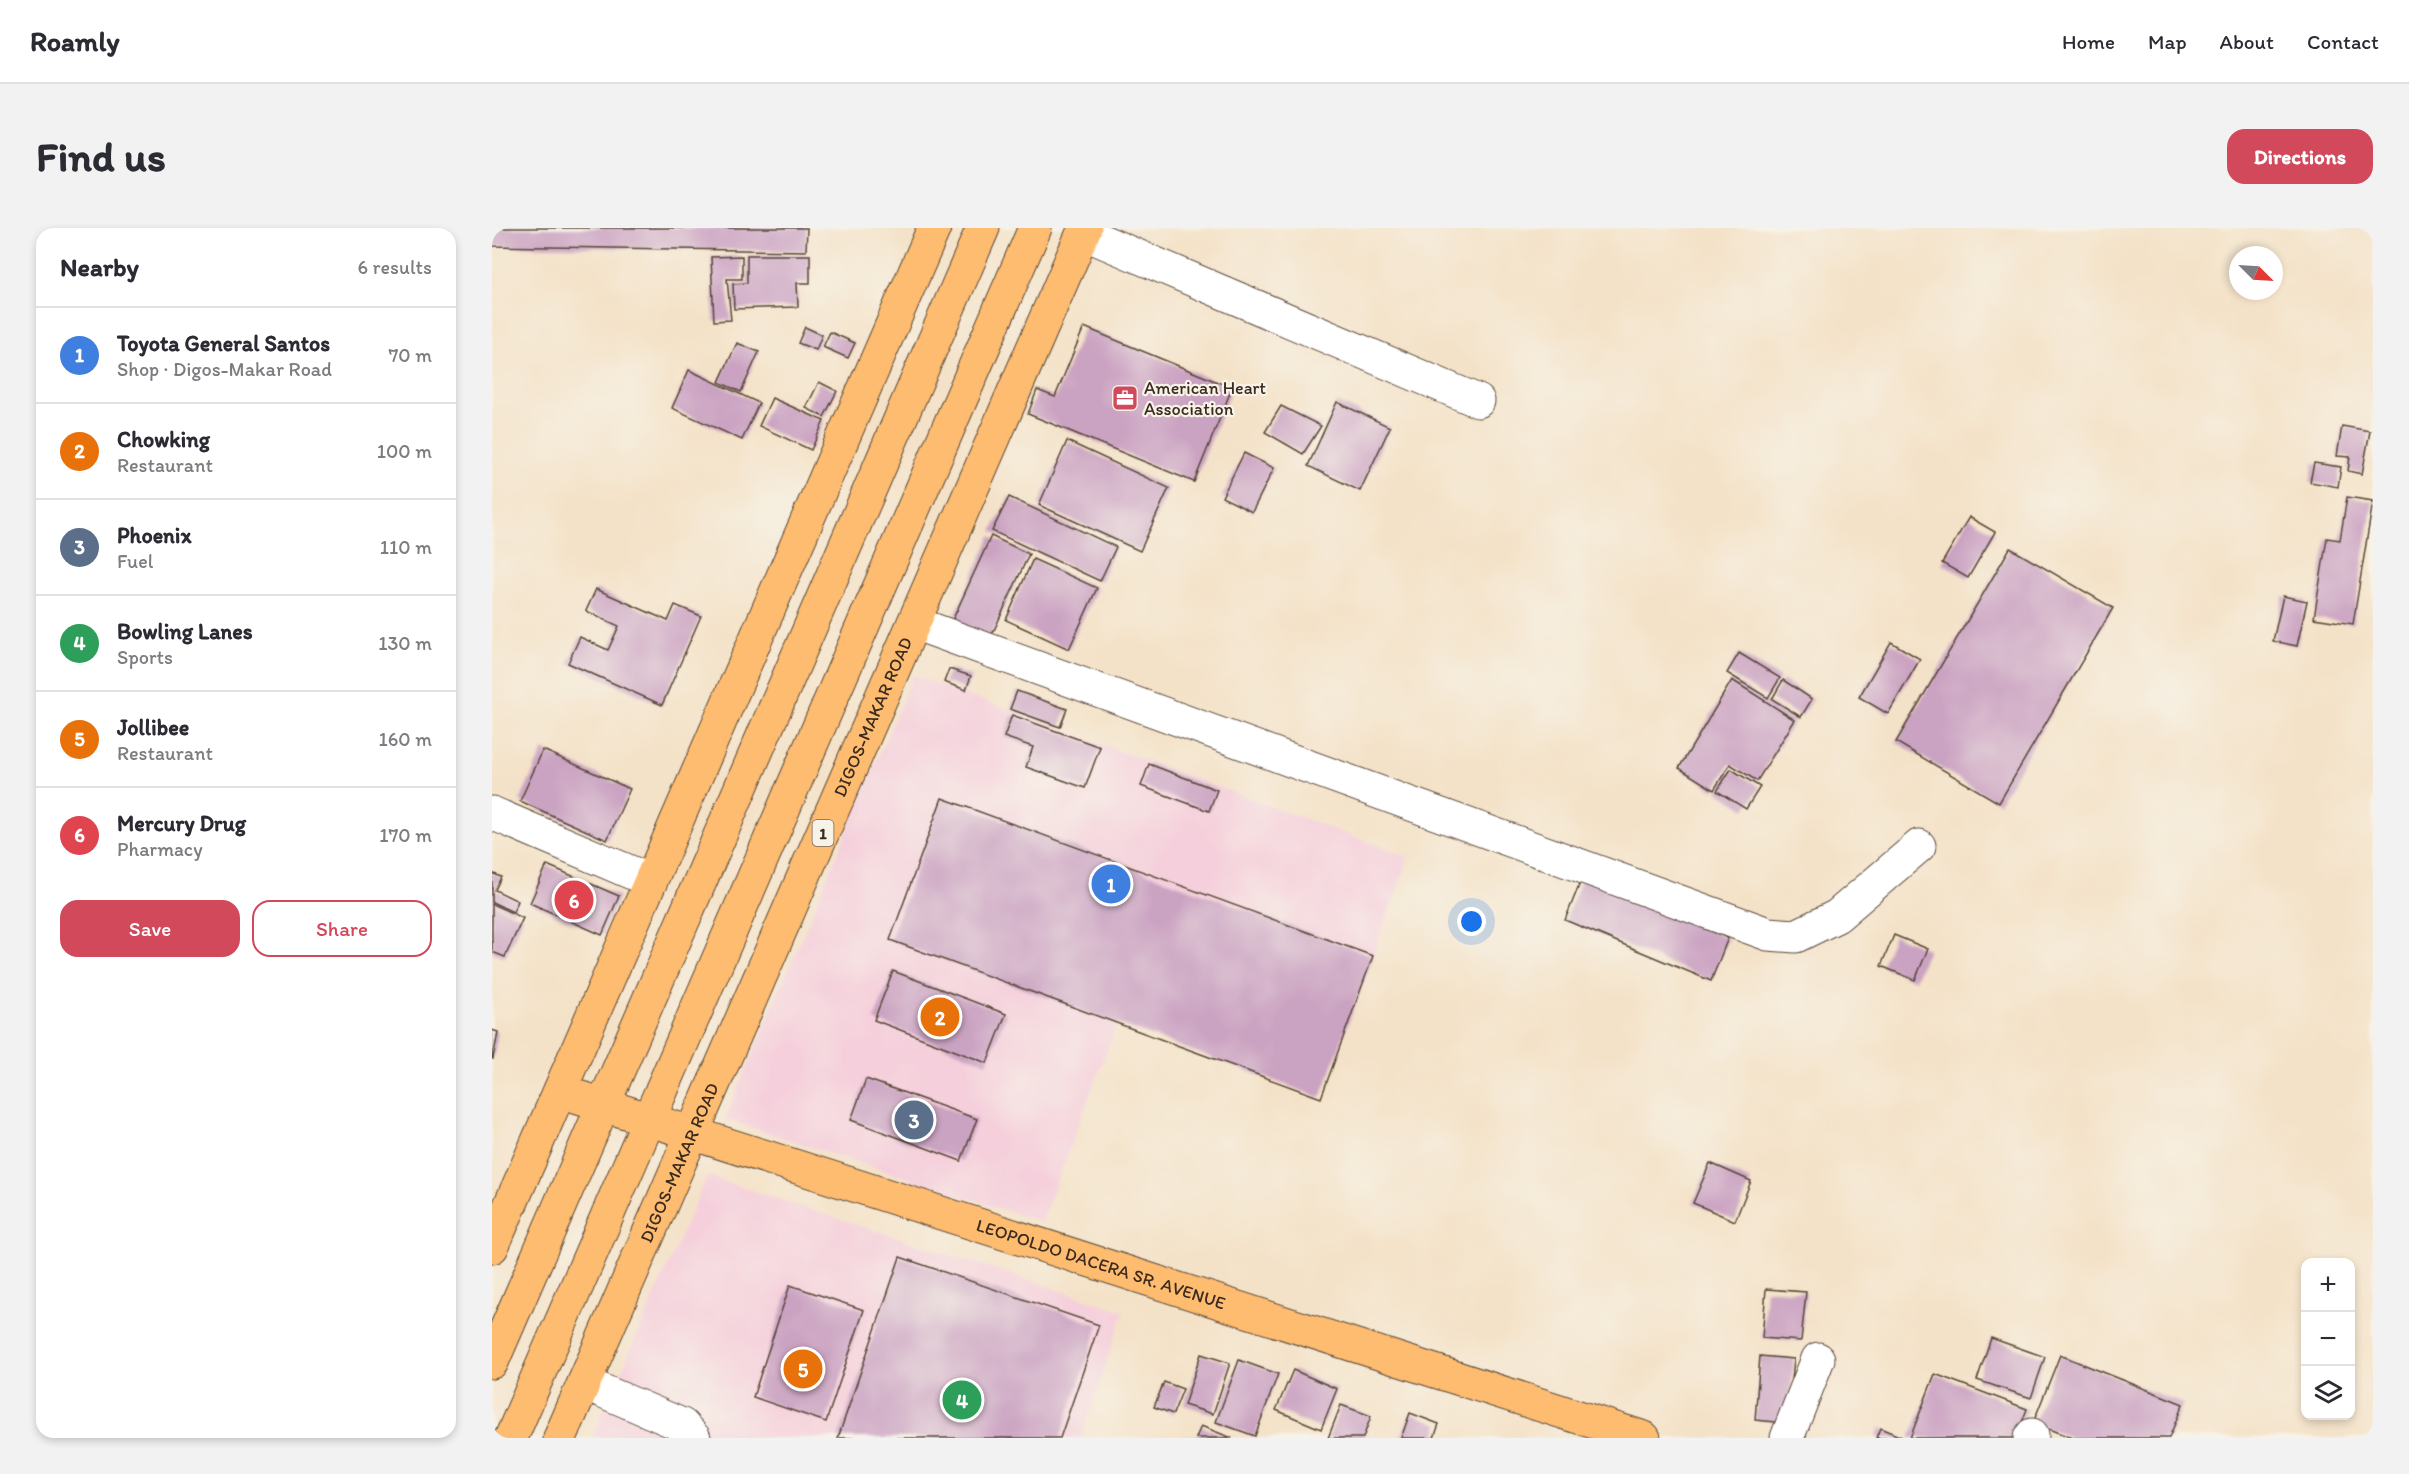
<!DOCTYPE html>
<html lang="en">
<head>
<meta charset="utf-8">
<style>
  body { margin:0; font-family:Itim,sans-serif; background:#f2f2f3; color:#2b2b33 }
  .controls { position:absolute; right:18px; bottom:18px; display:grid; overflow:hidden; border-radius:12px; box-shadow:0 3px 9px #0003 }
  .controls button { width:54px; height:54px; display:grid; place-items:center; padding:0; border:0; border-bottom:2px solid #e1e1e2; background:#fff; color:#2b2b33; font:30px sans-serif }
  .compass { position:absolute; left:1737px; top:18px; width:54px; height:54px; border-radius:50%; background:#fff; box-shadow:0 3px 9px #0003; rotate:114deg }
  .you { position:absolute; left:980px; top:694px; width:21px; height:21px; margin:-15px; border:4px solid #fff; border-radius:50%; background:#1a73e8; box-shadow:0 0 0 9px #1a73e833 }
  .badge { display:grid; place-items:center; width:39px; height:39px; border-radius:50%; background:#d1495b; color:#fff; font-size:20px; font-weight:700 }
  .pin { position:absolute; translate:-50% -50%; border:3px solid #fff; box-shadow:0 2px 6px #0006 }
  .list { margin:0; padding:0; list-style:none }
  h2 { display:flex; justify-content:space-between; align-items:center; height:78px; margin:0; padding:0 24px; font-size:26px }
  h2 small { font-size:20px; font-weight:400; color:#7c7c81 }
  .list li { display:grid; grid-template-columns:39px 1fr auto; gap:18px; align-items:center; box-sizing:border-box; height:96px; padding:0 24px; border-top:2px solid #e1e1e2 }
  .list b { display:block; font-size:22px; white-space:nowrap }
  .list p { margin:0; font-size:20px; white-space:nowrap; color:#7c7c81 }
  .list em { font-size:20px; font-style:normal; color:#7c7c81 }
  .actions { display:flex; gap:12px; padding:18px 24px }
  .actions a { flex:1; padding:14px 0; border:2px solid #d1495b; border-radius:18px; text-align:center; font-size:21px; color:#d1495b }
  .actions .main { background:#d1495b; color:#fff }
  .icon { flex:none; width:33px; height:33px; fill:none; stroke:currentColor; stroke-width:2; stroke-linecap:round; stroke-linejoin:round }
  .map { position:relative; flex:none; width:1881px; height:1210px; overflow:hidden; border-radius:18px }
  header { display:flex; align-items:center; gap:36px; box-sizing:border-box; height:84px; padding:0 30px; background:#fff; border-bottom:2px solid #e1e1e2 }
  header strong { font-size:28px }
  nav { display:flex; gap:33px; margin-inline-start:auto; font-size:21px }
  .intro { display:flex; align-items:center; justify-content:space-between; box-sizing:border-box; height:144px; padding:0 36px }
  h1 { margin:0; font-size:42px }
  .button { padding:15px 27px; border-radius:18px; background:#d1495b; color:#fff; font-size:21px; font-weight:700 }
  main { display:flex; gap:36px; padding:0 36px }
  aside { flex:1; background:#fff; border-radius:18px; box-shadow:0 3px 9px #0003 }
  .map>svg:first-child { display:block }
</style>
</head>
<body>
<header>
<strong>Roamly</strong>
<nav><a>Home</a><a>Map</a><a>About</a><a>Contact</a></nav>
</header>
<div class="intro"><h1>Find us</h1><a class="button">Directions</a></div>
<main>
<aside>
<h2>Nearby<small>6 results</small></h2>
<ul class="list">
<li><span class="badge" style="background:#3f7fe0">1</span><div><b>Toyota General Santos</b><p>Shop · Digos-Makar Road</p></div><em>70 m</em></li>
<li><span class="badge" style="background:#e8710a">2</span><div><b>Chowking</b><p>Restaurant</p></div><em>100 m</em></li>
<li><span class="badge" style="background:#5c6f8a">3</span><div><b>Phoenix</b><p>Fuel</p></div><em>110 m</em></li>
<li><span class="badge" style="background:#2e9e5b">4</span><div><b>Bowling Lanes</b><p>Sports</p></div><em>130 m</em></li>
<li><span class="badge" style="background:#e8710a">5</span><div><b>Jollibee</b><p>Restaurant</p></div><em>160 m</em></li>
<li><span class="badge" style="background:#e0444e">6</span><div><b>Mercury Drug</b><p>Pharmacy</p></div><em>170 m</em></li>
</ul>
<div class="actions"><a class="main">Save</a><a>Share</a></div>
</aside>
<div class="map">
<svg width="1881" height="1210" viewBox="0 0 1881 1210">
  <rect width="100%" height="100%" fill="#f7f3e8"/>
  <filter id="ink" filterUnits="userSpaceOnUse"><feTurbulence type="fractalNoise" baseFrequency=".0167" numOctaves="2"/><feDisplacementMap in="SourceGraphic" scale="12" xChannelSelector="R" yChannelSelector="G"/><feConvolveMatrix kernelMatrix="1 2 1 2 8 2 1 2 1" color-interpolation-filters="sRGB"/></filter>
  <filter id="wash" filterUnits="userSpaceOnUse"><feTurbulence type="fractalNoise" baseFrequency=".008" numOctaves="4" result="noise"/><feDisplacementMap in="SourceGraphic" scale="24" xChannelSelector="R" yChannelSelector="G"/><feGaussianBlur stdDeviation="1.35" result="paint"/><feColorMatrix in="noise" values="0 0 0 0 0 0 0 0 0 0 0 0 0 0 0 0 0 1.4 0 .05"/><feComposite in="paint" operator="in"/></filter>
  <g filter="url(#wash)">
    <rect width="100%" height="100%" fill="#f4e2c8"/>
    <g fill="#f5cfdb">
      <polygon points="421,447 917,629 829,870 625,796 549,994 233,891"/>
      <polygon points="215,948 632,1083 589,1210 100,1210"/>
    </g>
    <g id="blocks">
      <g fill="#cba3c2">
        <polygon points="0,0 315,0 314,23 0,18"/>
        <polygon points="255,27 318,27 318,55 305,55 306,79 242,81 241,56 255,55"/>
        <polygon points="250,28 250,51 235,51 239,92 222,93 219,29"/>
        <polygon points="313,99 330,107 324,122 306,115"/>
        <polygon points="592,99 740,160 702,254 536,186 545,162 563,169"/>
        <polygon points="338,104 363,115 356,130 331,119"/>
        <polygon points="245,115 267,124 249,164 227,154"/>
        <polygon points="197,142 267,175 250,212 180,180"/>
        <polygon points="327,154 345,163 332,189 314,180"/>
        <polygon points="280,170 332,193 319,222 267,198"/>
        <polygon points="845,174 898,199 868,263 816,238"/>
        <polygon points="789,178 829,198 811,226 773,204"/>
        <polygon points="1850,198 1878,203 1870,246 1856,243 1858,229 1845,228"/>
        <polygon points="575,213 677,260 648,323 547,277"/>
        <polygon points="752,225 782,240 760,284 730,269"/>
        <polygon points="1822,235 1849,239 1846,259 1818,254"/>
        <polygon points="517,269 624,319 608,353 500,303"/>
        <polygon points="1855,269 1881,273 1861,396 1822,390 1835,310 1848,312"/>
        <polygon points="1477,289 1503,304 1476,350 1450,335"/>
        <polygon points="499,308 537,326 498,411 460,393"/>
        <polygon points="1518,320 1621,380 1507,575 1404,514"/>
        <polygon points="541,331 605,360 577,421 514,392"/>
        <polygon points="104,361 176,393 183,377 209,388 170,477 76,435 88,409 116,422 127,398 94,383"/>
        <polygon points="1791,368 1815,373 1805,418 1781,413"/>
        <polygon points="1399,414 1428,431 1396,486 1367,469"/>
        <polygon points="1247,425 1288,450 1276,470 1235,445"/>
        <polygon points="457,441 479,448 474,462 452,454"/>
        <polygon points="1240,452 1303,492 1265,553 1238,536 1222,562 1187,540"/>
        <polygon points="1291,452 1320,471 1309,489 1280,471"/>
        <polygon points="525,463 575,481 568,499 518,481"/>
        <polygon points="520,487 608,519 593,560 534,539 541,519 512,509"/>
        <polygon points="51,522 138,561 115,612 28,573"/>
        <polygon points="657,536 725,562 717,583 649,558"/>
        <polygon points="1239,541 1268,559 1254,581 1225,563"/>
        <polygon points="450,570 881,728 829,870 398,712"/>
        <polygon points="55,637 127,668 110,707 38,675"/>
        <polygon points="0,645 9,649 3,662 26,673 21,684 0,674"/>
        <polygon points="1090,650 1236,710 1219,753 1073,692"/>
        <polygon points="0,676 31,690 13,729 0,724"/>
        <polygon points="1402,707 1436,721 1423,752 1389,738"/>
        <polygon points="401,743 514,786 495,835 382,792"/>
        <polygon points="0,802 6,804 1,831 0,831"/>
        <polygon points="374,851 485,891 469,933 359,892"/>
        <polygon points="1218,935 1259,953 1243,993 1201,975"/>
        <polygon points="408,1029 607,1097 568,1210 346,1210"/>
        <polygon points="298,1057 372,1082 334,1194 261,1169"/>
        <polygon points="1274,1061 1314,1064 1309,1113 1270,1110"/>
        <polygon points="1499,1110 1553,1129 1539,1170 1485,1152"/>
        <polygon points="709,1126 738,1135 721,1186 692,1177"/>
        <polygon points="1568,1127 1691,1176 1677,1210 1580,1210 1541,1195"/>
        <polygon points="1268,1128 1302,1131 1296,1195 1263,1192"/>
        <polygon points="747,1132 786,1146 763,1208 724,1194"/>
        <polygon points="801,1142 845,1161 829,1201 784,1182"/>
        <polygon points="1443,1146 1535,1181 1524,1210 1418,1210"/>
        <polygon points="672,1154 691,1161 681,1186 662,1179"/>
        <polygon points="849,1177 879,1188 871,1210 836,1210"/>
        <polygon points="918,1185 947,1196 942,1210 909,1210"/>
        <polygon points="709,1198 740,1210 704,1210"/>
        <polygon points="1388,1200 1412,1210 1384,1210"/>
      </g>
    </g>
  </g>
  <g filter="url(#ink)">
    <use href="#blocks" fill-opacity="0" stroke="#574638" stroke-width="1.5"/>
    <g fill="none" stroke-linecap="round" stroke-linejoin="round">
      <defs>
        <g id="minor">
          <polyline points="591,5 986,173"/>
          <polyline points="422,395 1276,706 1304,708 1345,688 1427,618"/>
          <polyline points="0,585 159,653"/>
          <polyline points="92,1155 190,1197 202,1210"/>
          <polyline points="1295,1210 1326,1131"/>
          <polyline points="1538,1210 1540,1207"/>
        </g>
        <g id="major">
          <path id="s1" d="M 68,863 L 1152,1210"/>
          <polyline points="0,1019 442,0"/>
          <polyline points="0,1134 491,0"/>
          <polyline points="19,1210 543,0"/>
          <path id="s2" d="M 68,1210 L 593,0"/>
        </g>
      </defs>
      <use href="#minor" stroke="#574638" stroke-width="35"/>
      <use href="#major" stroke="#574638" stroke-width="35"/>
      <use href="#minor" stroke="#fff" stroke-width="33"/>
      <use href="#major" stroke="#fdbc6f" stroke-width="33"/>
    </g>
  </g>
  <defs>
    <symbol id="office-square" viewBox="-11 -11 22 22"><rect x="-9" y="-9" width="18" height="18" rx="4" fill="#d1495b" stroke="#f7f3e8"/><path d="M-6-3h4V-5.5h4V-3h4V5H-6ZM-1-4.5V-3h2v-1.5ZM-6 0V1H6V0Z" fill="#fff"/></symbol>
  </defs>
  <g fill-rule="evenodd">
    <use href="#office-square" x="618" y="155" width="30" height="30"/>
  </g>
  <g text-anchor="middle" stroke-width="4.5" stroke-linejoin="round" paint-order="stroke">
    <rect fill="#f7f3e8" stroke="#73665b" stroke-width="1.5" x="320.5" y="592" width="21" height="26" rx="4.5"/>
    <g font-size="16" font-weight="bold" fill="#3b2a1e">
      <text x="331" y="611">1</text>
    </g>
    <g font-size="18" fill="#3b2a1e" stroke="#f7f3e8" text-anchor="start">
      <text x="652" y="166">American Heart<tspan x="652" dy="21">Association</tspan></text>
    </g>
    <g font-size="18" fill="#3b2a1e" stroke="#f7f3e8">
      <text dy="6" stroke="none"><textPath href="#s2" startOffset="786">DIGOS-MAKAR ROAD</textPath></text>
      <text dy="6" stroke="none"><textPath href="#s2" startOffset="300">DIGOS-MAKAR ROAD</textPath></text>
      <text dy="6" stroke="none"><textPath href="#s1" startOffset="568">LEOPOLDO DACERA SR. AVENUE</textPath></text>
    </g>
  </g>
</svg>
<div class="controls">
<button>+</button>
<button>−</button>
<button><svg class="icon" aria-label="layers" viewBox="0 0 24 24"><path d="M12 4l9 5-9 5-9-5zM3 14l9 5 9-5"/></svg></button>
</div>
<svg class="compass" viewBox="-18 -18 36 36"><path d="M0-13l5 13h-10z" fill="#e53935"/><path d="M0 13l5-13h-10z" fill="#7c7c81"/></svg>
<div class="you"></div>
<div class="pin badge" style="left:619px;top:656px;background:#3f7fe0">1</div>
<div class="pin badge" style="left:448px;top:789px;background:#e8710a">2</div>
<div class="pin badge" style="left:422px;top:892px;background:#5c6f8a">3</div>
<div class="pin badge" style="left:470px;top:1172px;background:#2e9e5b">4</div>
<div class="pin badge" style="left:311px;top:1141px;background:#e8710a">5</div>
<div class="pin badge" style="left:82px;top:672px;background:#e0444e">6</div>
</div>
</main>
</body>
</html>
